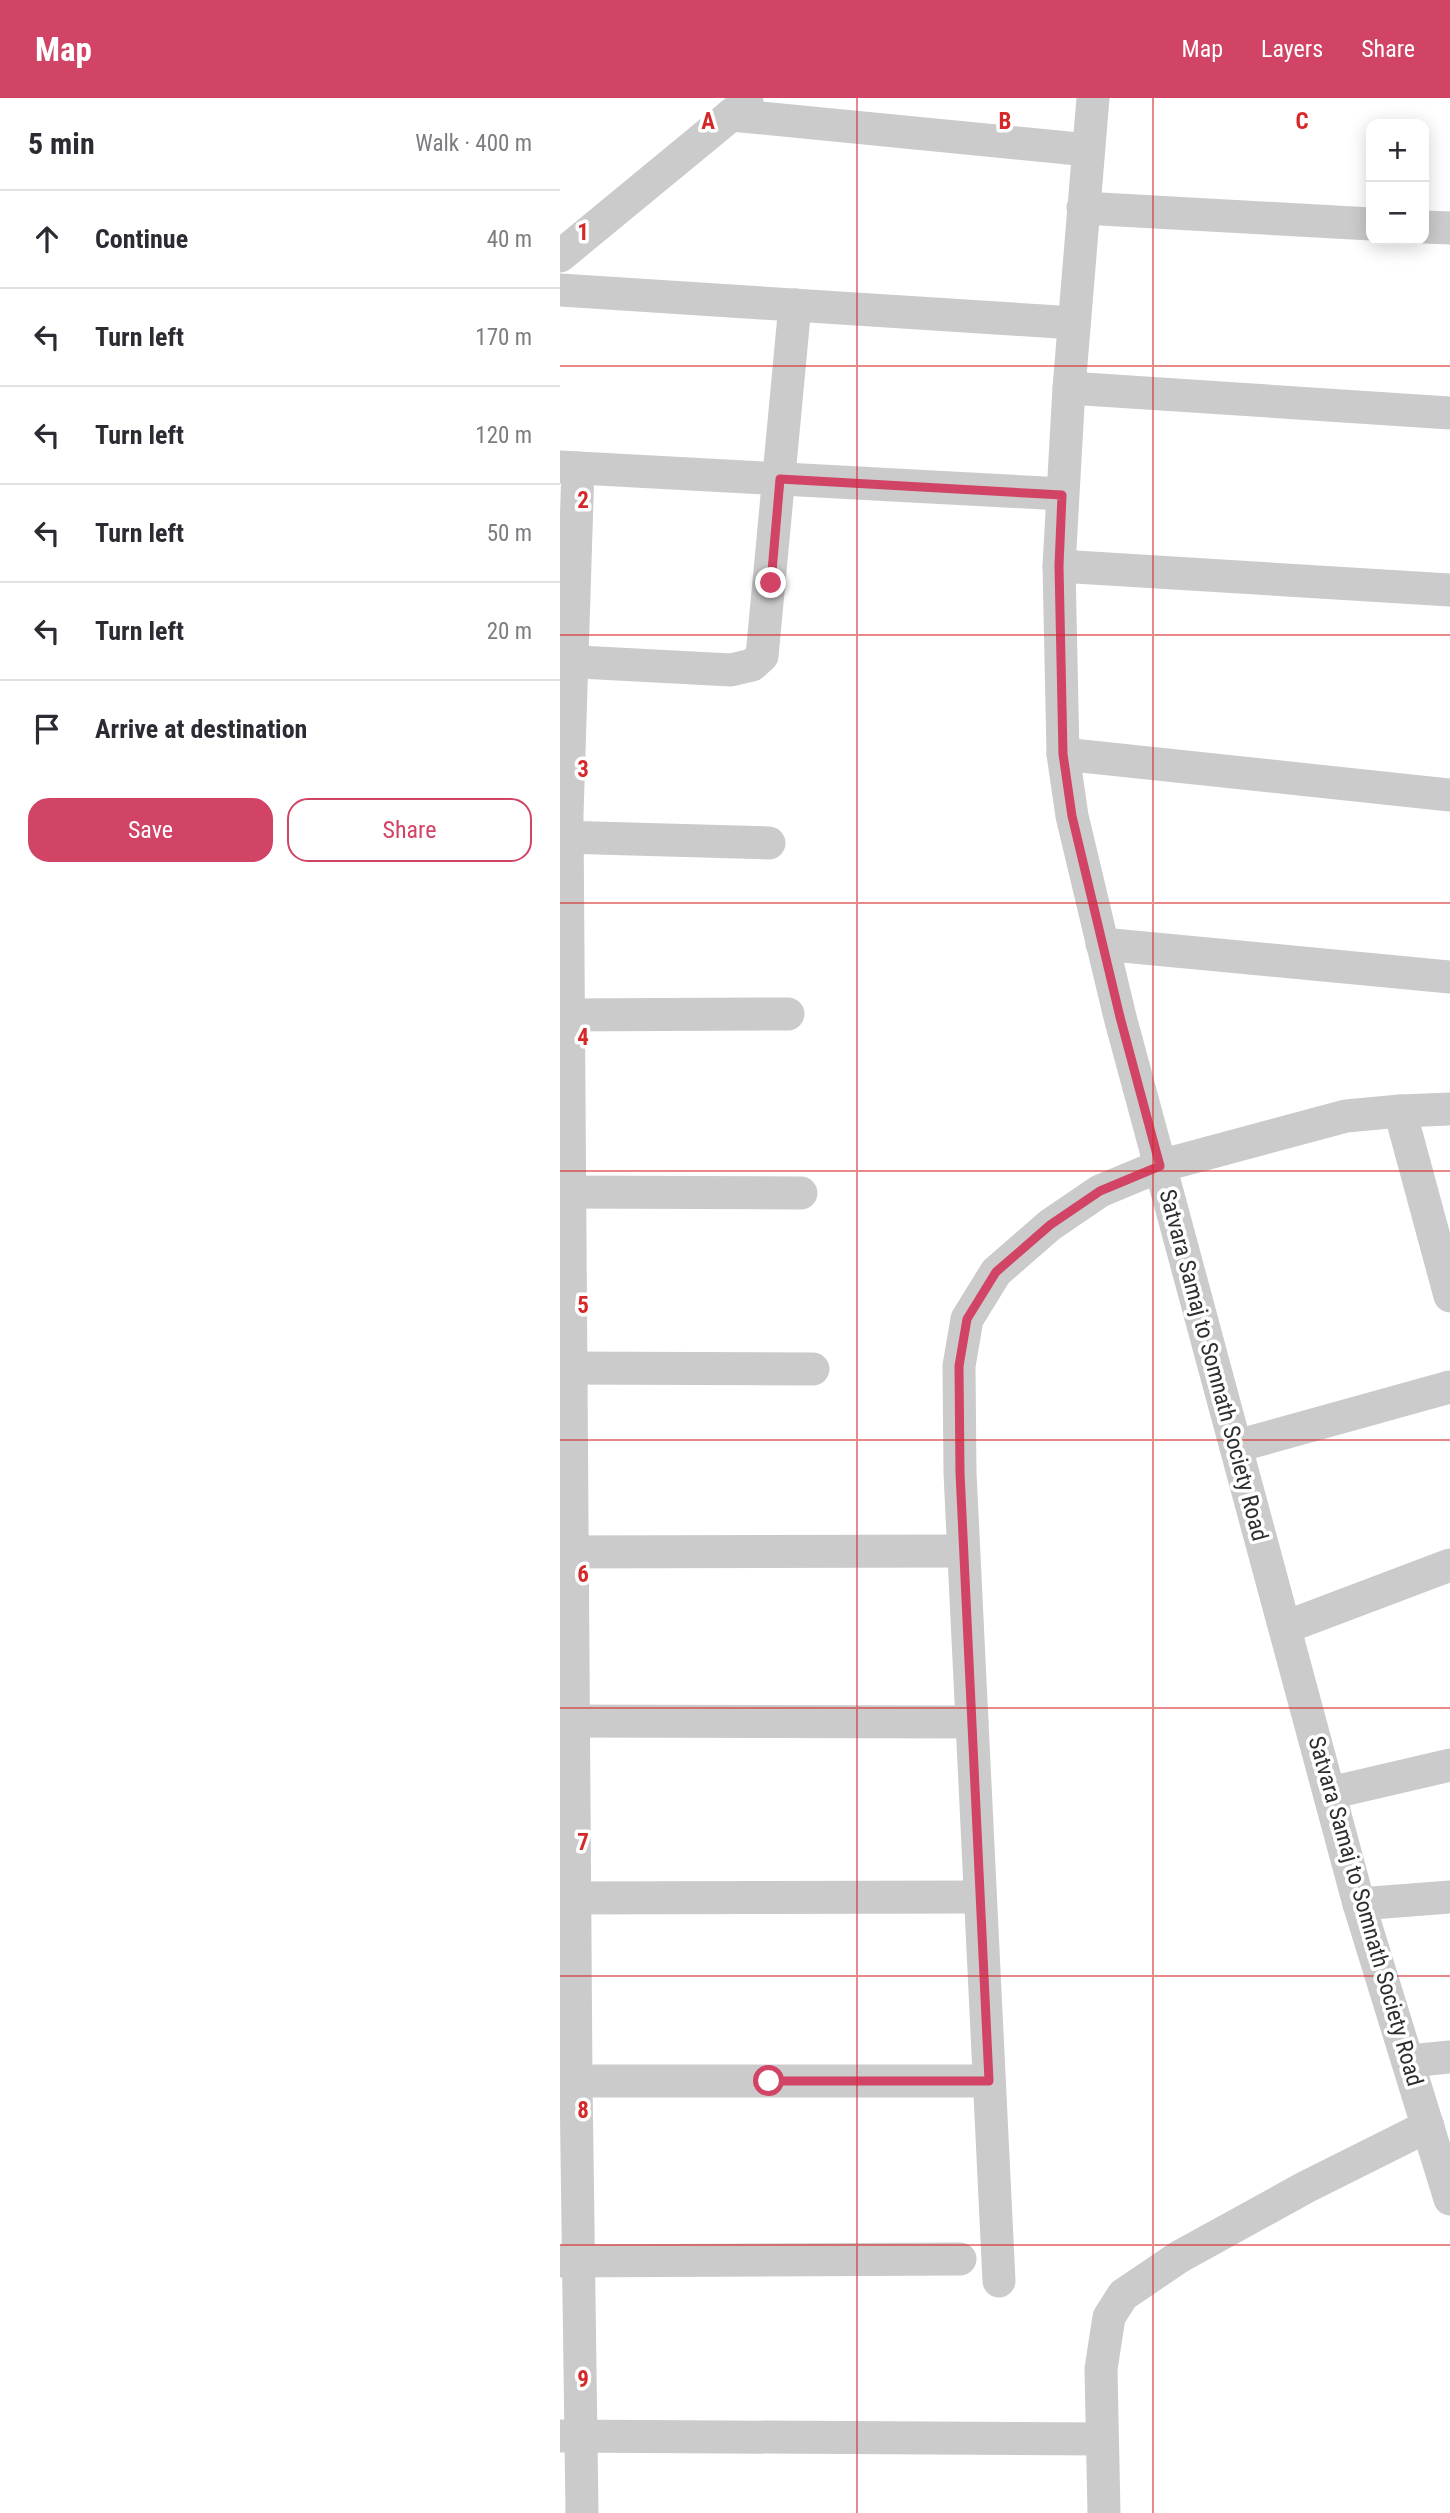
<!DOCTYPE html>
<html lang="en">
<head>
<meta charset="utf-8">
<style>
  body { margin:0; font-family:"Roboto Condensed",sans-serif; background:#f7f7f7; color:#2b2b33 }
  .controls { position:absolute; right:21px; top:21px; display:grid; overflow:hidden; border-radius:14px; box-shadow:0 4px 18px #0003 }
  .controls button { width:63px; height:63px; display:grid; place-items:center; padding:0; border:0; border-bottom:2px solid #e1e1e2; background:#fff; color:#2b2b33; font:35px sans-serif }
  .stop { position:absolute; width:21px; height:21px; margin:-16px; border:5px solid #d14466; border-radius:50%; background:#fff }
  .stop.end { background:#d14466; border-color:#fff; box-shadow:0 2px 7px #0008 }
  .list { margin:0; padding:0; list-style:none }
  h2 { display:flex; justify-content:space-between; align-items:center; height:91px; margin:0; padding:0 28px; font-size:30px }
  h2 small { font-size:23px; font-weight:400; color:#7c7c81 }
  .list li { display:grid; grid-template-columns:46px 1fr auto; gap:21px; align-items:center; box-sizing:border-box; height:98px; padding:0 28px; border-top:2px solid #e1e1e2 }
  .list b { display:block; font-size:26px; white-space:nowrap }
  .list em { font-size:23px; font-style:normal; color:#7c7c81 }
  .actions { display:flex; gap:14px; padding:21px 28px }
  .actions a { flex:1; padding:16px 0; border:2px solid #d14466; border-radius:21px; text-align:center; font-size:24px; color:#d14466 }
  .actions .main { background:#d14466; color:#fff }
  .icon { flex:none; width:38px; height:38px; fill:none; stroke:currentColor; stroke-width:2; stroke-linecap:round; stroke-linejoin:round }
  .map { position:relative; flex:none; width:890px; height:2415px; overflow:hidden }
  header { display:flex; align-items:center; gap:42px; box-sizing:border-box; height:98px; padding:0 35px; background:#d14466; color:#fff }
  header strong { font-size:33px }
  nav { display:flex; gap:38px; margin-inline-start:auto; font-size:24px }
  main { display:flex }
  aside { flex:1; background:#fff }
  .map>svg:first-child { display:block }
</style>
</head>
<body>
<header>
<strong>Map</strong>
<nav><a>Map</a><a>Layers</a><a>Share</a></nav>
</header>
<main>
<aside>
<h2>5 min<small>Walk · 400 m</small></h2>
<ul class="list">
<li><svg class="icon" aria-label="ahead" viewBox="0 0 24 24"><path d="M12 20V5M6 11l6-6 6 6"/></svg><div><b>Continue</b></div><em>40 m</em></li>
<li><svg class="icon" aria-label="left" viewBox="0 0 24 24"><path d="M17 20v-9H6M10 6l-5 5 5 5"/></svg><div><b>Turn left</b></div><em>170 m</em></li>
<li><svg class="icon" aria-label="left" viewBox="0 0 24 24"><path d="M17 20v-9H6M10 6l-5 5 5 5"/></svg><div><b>Turn left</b></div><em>120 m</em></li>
<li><svg class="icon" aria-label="left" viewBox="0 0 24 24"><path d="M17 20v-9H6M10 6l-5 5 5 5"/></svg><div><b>Turn left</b></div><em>50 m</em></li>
<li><svg class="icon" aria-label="left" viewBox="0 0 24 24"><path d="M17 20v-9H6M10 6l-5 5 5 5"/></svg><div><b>Turn left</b></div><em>20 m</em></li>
<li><svg class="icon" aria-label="arrive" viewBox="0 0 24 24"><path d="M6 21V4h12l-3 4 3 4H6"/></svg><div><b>Arrive at destination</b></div></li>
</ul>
<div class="actions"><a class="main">Save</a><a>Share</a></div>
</aside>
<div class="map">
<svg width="890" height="2415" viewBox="0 0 890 2415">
  <rect width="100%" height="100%" fill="#fff"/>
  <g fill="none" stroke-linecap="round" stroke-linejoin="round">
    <g stroke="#cbcbcb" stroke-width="33">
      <polyline points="533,0 509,290 499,468 503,656 512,718 560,919 799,1806 890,2101"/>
      <polyline points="171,17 528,52"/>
      <polyline points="523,110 811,126"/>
      <polyline points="864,129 890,130"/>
      <polyline points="0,158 187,4"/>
      <polyline points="0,192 514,225"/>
      <polyline points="509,290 890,315"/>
      <polyline points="0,369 502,396"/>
      <polyline points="18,370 7,717 16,1983 22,2415"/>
      <polyline points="499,468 890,492"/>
      <polyline points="0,563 171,572 192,567 202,558 235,207"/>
      <polyline points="503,656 890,697"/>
      <polyline points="0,739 209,745"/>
      <polyline points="542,846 890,879"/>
      <polyline points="0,917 228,916"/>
      <polyline points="840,1013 890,1198"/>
      <polyline points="0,1094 241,1095"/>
      <polyline points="0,1270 253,1271"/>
      <polyline points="677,1348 890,1289"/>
      <polyline points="0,1454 403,1453"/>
      <polyline points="726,1529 890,1467"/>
      <polyline points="0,1623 412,1624"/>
      <polyline points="770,1695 890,1667"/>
      <polyline points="0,1800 420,1799"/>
      <polyline points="799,1806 890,1799"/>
      <polyline points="849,1963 890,1959"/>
      <polyline points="0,1983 429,1983"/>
      <polyline points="0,2163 400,2161"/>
      <polyline points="439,2183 400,1375 399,1268 407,1221 436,1174 490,1127 540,1093 600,1068 786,1018 840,1013 890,1011"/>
      <polyline points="0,2338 542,2341"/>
      <polyline points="544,2415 541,2271 549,2219 563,2197 619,2159 746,2089 868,2028"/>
    </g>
  </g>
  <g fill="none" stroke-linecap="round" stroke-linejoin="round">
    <polyline stroke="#d14466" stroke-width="9" points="209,1983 429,1983 400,1375 399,1268 407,1221 436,1174 490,1127 540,1093 600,1068 560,919 512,718 503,656 499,468 502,397 220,381 211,485"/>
  </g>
  <path fill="none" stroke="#d62828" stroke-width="2" stroke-opacity="0.55" d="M 297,0 L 297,2415M 593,0 L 593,2415M 0,268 L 890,268M 0,537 L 890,537M 0,805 L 890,805M 0,1073 L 890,1073M 0,1342 L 890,1342M 0,1610 L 890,1610M 0,1878 L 890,1878M 0,2147 L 890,2147"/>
  <g text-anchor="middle" stroke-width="7" stroke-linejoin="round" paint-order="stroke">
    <g font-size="23" fill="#2e2e2e" stroke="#fff">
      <text transform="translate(654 1267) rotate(75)" y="8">Satvara Samaj to Somnath Society Road</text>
      <text transform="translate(806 1813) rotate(74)" y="8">Satvara Samaj to Somnath Society Road</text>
    </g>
  </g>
  <g font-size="23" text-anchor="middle" font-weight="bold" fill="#d62828" stroke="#fff" stroke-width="7" stroke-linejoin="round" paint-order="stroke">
    <text x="148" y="31">A</text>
    <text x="445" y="31">B</text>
    <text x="742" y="31">C</text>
    <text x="23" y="142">1</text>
    <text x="23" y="410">2</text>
    <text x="23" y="679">3</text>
    <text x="23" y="947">4</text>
    <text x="23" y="1215">5</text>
    <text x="23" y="1484">6</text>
    <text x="23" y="1752">7</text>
    <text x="23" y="2020">8</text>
    <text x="23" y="2289">9</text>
  </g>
</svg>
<div class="controls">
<button>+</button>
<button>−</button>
</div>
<div class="stop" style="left:209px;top:1983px"></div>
<div class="stop end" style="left:211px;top:485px"></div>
</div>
</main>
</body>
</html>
